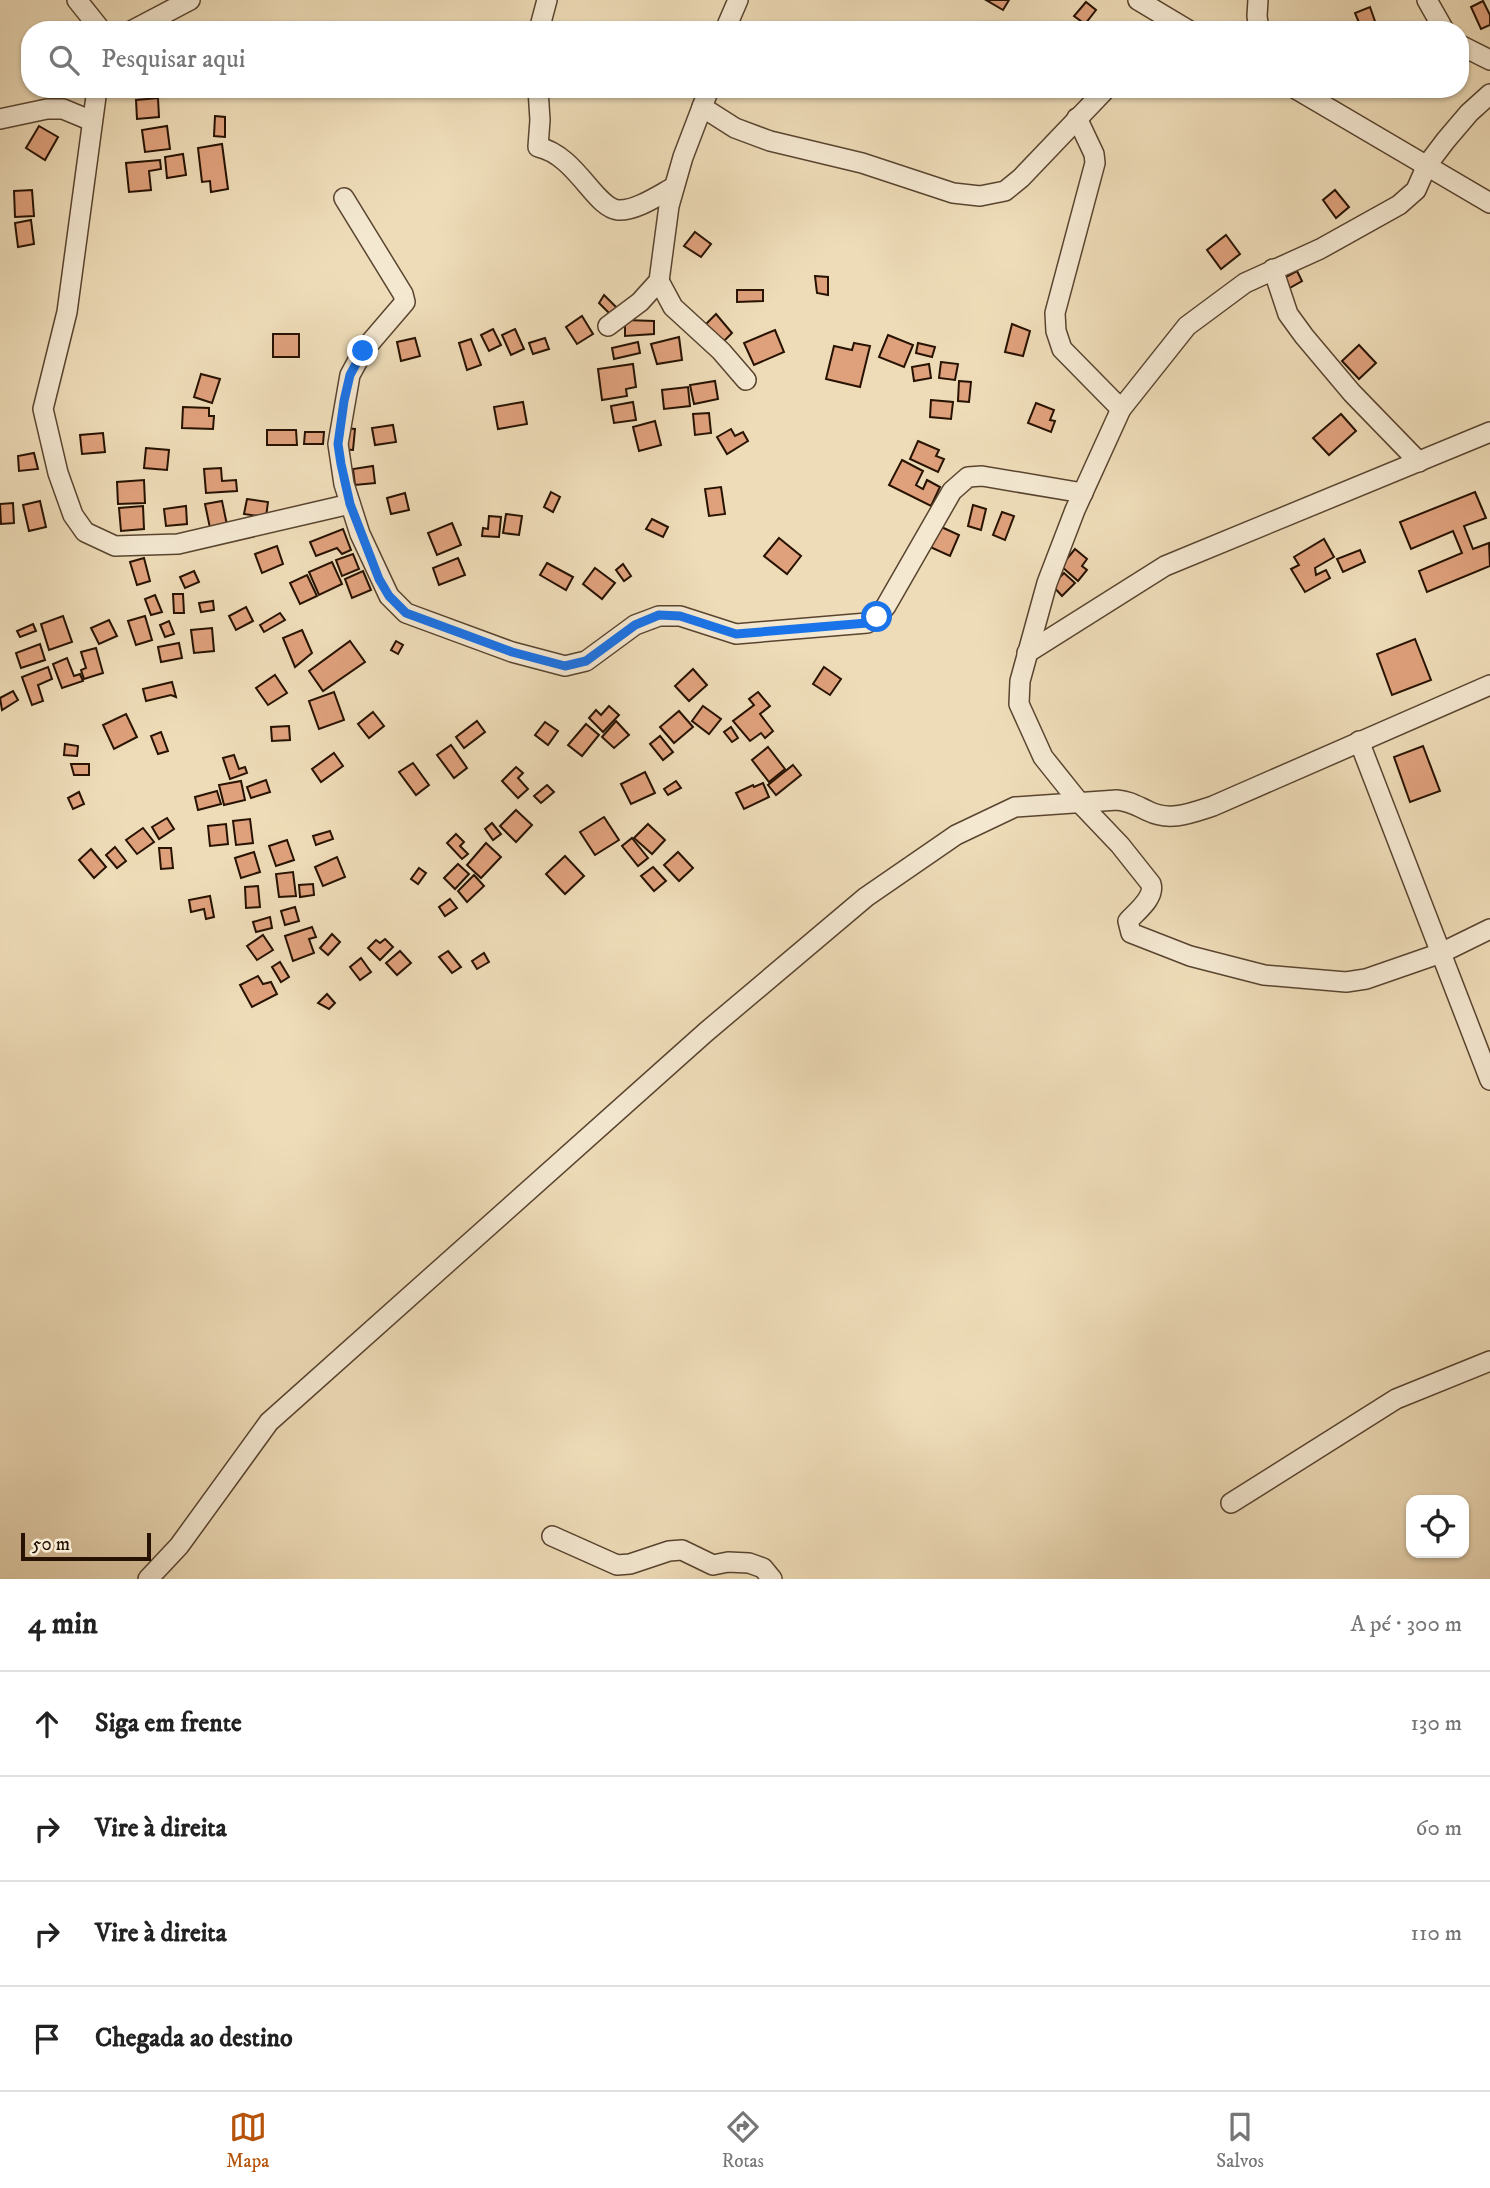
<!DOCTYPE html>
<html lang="pt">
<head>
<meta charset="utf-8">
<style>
  body { margin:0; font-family:"IM FELL DW Pica",serif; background:#f2f2f2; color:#222 }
  .controls { position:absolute; right:21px; bottom:21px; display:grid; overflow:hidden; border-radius:14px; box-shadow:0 2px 5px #0004 }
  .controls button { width:63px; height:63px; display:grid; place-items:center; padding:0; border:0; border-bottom:2px solid #e0e0e0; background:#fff; color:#222; font:35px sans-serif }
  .scale { position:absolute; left:21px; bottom:18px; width:130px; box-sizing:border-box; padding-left:7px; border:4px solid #271201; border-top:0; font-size:19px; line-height:24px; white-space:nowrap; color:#271201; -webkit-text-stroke:5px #f4e8d1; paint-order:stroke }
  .stop { position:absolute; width:21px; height:21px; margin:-16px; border:5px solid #1a73e8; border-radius:50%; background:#fff }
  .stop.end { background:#1a73e8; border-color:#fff; box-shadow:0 2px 7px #0008 }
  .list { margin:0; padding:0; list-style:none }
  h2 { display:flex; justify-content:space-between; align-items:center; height:91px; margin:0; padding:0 28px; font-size:30px }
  h2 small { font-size:23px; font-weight:400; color:#767676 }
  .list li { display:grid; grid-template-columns:46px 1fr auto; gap:21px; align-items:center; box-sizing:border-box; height:105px; padding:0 28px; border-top:2px solid #e0e0e0 }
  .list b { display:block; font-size:26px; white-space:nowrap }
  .list em { font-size:23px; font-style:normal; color:#767676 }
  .icon { flex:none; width:38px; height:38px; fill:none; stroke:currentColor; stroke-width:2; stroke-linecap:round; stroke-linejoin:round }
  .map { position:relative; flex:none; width:1490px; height:1579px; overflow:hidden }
  .search { position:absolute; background:#fff; box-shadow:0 2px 5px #0004; left:21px; right:21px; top:21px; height:77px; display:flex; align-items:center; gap:18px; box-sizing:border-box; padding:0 24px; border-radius:28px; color:#767676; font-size:26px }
  .sheet { height:511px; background:#fff }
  nav { display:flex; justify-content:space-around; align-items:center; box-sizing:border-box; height:98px; border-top:2px solid #e0e0e0; background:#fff; font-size:19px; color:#767676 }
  nav a { display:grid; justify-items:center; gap:4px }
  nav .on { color:#b45309 }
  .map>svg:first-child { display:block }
</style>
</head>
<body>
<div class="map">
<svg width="1490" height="1579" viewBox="0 0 1490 1579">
  <rect width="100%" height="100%" fill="#eedcb8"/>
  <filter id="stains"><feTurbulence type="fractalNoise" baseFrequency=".00286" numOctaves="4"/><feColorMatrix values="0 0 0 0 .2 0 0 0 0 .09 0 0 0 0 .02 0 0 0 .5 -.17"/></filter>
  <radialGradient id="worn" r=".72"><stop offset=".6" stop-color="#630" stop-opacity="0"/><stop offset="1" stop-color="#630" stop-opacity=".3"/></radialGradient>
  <g fill="#dfa17c" stroke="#271201" stroke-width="2">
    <polygon points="986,0 1009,0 1003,10"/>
    <polygon points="1483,1 1490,15 1490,25 1481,29 1471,7"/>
    <polygon points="1086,2 1096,10 1085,24 1074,16"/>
    <polygon points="1370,7 1377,27 1362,30 1355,13"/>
    <polygon points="112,89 135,89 135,92 113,95"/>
    <polygon points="158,98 159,117 137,119 136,100"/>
    <polygon points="215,116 225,117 225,137 214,136"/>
    <polygon points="39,126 58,137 45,160 26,148"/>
    <polygon points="167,126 170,149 145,152 142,130"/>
    <polygon points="222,144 228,189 211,192 210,181 202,182 198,148"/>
    <polygon points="183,154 186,175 167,178 165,157"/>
    <polygon points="160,160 161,169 149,171 151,190 129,192 126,163"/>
    <polygon points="32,190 34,216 15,217 14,191"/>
    <polygon points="1335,190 1349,207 1336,218 1323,200"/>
    <polygon points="31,220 34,244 18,247 15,223"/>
    <polygon points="695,232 711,244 701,257 684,246"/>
    <polygon points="1226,235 1240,254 1221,269 1207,250"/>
    <polygon points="1297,271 1302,281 1288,289 1282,279"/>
    <polygon points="815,276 828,277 828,295 817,293"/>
    <polygon points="737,290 763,290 763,301 737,302"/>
    <polygon points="604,295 618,309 611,315 599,303"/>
    <polygon points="716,314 732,333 722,343 706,324"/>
    <polygon points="582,316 593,334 577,344 566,327"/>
    <polygon points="625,320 654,321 654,334 625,336"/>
    <polygon points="1012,324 1030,331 1023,356 1005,352"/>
    <polygon points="493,329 501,345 489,351 481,335"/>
    <polygon points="515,329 524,349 511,355 502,335"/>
    <polygon points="775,330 784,352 754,365 744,343"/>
    <rect x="273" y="334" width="26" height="23"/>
    <polygon points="888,335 913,345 904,367 879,357"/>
    <polygon points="679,337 682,360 657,364 651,344"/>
    <polygon points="415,338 420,356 401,361 397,342"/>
    <polygon points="545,338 549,349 533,354 529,343"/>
    <polygon points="471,339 481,365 467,370 459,343"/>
    <polygon points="638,342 640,353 614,359 612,348"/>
    <polygon points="854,343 870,346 860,387 826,379 834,346 852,350"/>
    <polygon points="918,343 935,347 932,357 916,353"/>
    <polygon points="1359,345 1376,363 1359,379 1342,361"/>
    <polygon points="941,362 958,364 955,380 939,378"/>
    <polygon points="633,364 636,387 626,389 627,396 602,400 598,369"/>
    <polygon points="929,364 931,378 914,381 912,367"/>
    <polygon points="201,374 220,379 212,403 194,397"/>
    <polygon points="715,381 718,399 694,404 690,385"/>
    <polygon points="959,381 971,382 969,402 958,401"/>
    <polygon points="688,387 690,406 664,409 662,390"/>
    <polygon points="931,400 953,402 951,419 930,417"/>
    <polygon points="523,402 527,424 498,429 494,407"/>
    <polygon points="633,402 636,420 614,423 611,406"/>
    <polygon points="1036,403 1054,410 1050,420 1055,421 1051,432 1028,423"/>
    <polygon points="183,407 209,408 209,416 214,416 213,429 182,428"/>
    <polygon points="709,413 711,433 695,435 693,414"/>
    <polygon points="1341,414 1356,431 1329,455 1313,438"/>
    <polygon points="655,421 661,445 639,451 633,427"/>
    <polygon points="393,425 396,442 375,445 372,428"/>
    <polygon points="343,428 355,429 353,450 340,449"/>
    <polygon points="731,429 735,436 743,432 748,441 727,454 717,437"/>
    <polygon points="267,430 296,430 297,445 267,445"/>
    <polygon points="305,432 324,432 323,444 304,444"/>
    <polygon points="103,433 105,452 82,454 80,435"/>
    <polygon points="918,441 939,450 936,456 944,459 938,472 910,459"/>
    <polygon points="146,448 169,450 167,470 144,468"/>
    <polygon points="34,453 38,469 19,471 18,456"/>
    <polygon points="902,460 923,471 916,485 923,489 927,480 940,487 931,506 889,485"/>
    <polygon points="373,466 375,483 355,485 353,469"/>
    <polygon points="221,468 222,481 236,480 237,491 206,493 204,469"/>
    <polygon points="144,480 145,503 118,504 117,482"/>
    <polygon points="721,487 725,514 709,516 705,489"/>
    <polygon points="551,492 560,497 553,512 544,507"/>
    <polygon points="1475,492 1486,518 1464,526 1473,549 1489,543 1490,566 1427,592 1419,571 1462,553 1453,531 1411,549 1400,522"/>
    <polygon points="405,493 409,510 391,514 387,498"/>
    <polygon points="247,499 268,502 266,517 244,514"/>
    <polygon points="40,501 46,527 29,531 23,505"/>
    <polygon points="222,501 227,525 210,528 205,504"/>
    <polygon points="13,503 14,523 1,524 0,504"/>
    <polygon points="973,505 986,509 981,530 968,526"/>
    <polygon points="143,506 144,529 121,531 119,508"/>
    <polygon points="186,506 187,524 166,526 164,509"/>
    <polygon points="1002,512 1014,516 1005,540 993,535"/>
    <polygon points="506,514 522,516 519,535 503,533"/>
    <polygon points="489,516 501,517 499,537 482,536 483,528 488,529"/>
    <polygon points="652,519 668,527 663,537 646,529"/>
    <polygon points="452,523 461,545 437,555 428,533"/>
    <polygon points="937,525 959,535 950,556 928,546"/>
    <polygon points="343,529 351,550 342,554 337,548 316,556 310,542"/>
    <polygon points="779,538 801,556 787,574 764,556"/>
    <polygon points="1324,539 1334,557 1315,568 1316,575 1326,570 1330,578 1305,592 1291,569 1299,565 1294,557"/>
    <polygon points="277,546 283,564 262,573 255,554"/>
    <polygon points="1075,549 1087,559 1082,566 1087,570 1078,581 1061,566"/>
    <polygon points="1360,550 1365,562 1343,572 1337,559"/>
    <polygon points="353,554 359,569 342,576 336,560"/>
    <polygon points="144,558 150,581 137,585 130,562"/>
    <polygon points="458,558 465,575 439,585 433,568"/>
    <polygon points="332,562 342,584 319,595 309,572"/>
    <polygon points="547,563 573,577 566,590 540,575"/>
    <polygon points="623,564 631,576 624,581 616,570"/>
    <polygon points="595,568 615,583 602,599 583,584"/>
    <polygon points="194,571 199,582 185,588 180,577"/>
    <polygon points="363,571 371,590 352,598 345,579"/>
    <polygon points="1064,573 1075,583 1062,596 1052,585"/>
    <polygon points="307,575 317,596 300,604 290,583"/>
    <polygon points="173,594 183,594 184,613 174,613"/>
    <polygon points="155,595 162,612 151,615 145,599"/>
    <polygon points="213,601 214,610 201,612 199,603"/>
    <polygon points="246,607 253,621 236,630 229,616"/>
    <polygon points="280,613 285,620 264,632 260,625"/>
    <polygon points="63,616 72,642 49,650 41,624"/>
    <polygon points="145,616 152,640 136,645 128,621"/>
    <polygon points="109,620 117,636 99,644 91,628"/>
    <polygon points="169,621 174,634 165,637 160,625"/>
    <polygon points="33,624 36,631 20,637 17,631"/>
    <polygon points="212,628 214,651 194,653 191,630"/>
    <polygon points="302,630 312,653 295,667 283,638"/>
    <polygon points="1415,639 1431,680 1392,695 1377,654"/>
    <polygon points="350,641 365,662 323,691 309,671"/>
    <polygon points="396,641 403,645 398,654 391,650"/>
    <polygon points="179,643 182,658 161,662 158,647"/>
    <polygon points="40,644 45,660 21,668 16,653"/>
    <polygon points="96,648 103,673 84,679 81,670 86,668 81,652"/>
    <polygon points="67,658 74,676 80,674 83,681 62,688 53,664"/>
    <polygon points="48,667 52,679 38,685 43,701 32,705 22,677"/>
    <polygon points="824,667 841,679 830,695 813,684"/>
    <polygon points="693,669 707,685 689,701 675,686"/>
    <polygon points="275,675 287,693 268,705 256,688"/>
    <polygon points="172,682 176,697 171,695 146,701 143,689"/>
    <polygon points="13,691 18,700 2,710 0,698"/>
    <polygon points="334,692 344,720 319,729 309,701"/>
    <polygon points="758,692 770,706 760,714 773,731 765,738 761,733 750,741 733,721 754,705 749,699"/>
    <polygon points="609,706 619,715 603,732 589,718 596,710 601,715"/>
    <polygon points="703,706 721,719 709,734 692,721"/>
    <polygon points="679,711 693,727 674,743 660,727"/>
    <polygon points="373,712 384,726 369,738 358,724"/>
    <polygon points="126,714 137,737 114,749 103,725"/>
    <polygon points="477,721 485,732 464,748 456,737"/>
    <polygon points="616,721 629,735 614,748 602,737"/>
    <polygon points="545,722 558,731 548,745 535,735"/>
    <polygon points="586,724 599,735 582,756 568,745"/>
    <polygon points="289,726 290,740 272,741 271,727"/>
    <polygon points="731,727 738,738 732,742 724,732"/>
    <polygon points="161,732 168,751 158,754 151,736"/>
    <polygon points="660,736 673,752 663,760 650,744"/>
    <polygon points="65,744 78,746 77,756 64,755"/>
    <polygon points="451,745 467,768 454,778 437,755"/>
    <polygon points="1423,746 1440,791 1410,802 1394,757"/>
    <polygon points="768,747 785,769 769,782 752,760"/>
    <polygon points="334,753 343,766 321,782 312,769"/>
    <polygon points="234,755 239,769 245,767 247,773 230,779 223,758"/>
    <polygon points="413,763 429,785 416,795 399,772"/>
    <polygon points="71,764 89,764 89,775 74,775"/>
    <polygon points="793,765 801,775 776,795 768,785"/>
    <polygon points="516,767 523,773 518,778 528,789 518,798 502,781"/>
    <polygon points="645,772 655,793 631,804 621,784"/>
    <polygon points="266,780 270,792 251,798 247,787"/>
    <polygon points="241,781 245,800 224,805 219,785"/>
    <polygon points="676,781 681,788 668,795 664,789"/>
    <polygon points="763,783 769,797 744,809 736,793 753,785 754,787"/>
    <polygon points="547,785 554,792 541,803 534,796"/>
    <polygon points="217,791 221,804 198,810 195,797"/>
    <polygon points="79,792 84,804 73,809 68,798"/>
    <polygon points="516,810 532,825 516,842 500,826"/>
    <polygon points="604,817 619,840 595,855 580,832"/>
    <polygon points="167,818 174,829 159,839 152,827"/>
    <polygon points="250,819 253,843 236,845 233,821"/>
    <polygon points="492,823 501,834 493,840 485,829"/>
    <polygon points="226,824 228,844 210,846 208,826"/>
    <polygon points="648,824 665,840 652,854 634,838"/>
    <polygon points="143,828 154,842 137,854 126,840"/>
    <polygon points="330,831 333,839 316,845 313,836"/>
    <polygon points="456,834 464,842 460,846 468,854 462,859 447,843"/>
    <polygon points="632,838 648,858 638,866 622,846"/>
    <polygon points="287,840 294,860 276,866 269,846"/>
    <polygon points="486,843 501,857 481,878 467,865"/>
    <polygon points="115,847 126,861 117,868 106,855"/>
    <polygon points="159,848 171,848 173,868 161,869"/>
    <polygon points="91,849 106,867 94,878 79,860"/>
    <polygon points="254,852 260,872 241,878 235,858"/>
    <polygon points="678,852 693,868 679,881 664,865"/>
    <polygon points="565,856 584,876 565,894 546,874"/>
    <polygon points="337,857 345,877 323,886 315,867"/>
    <polygon points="458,864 469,874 455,889 444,878"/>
    <polygon points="653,867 666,881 654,891 641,876"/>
    <polygon points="419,868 426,873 418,884 411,879"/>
    <polygon points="293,872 296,896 279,897 276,874"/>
    <polygon points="474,875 484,886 467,902 458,891"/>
    <polygon points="313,884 314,895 300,897 299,885"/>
    <polygon points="258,886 260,907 246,908 245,887"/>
    <polygon points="210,896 214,917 206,919 204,909 191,912 189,900"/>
    <polygon points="450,899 457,908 445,916 439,907"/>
    <polygon points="295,907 299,921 285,925 281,911"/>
    <polygon points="270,917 272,928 256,932 253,922"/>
    <polygon points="312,927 316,937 309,939 314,953 293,961 285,936"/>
    <polygon points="332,934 340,942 328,955 320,948"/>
    <polygon points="263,935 273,950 257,960 247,946"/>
    <polygon points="385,939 393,947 380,960 368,948 376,940 380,943"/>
    <polygon points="400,951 411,963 397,975 386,963"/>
    <polygon points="448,951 461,967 452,973 439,957"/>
    <polygon points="484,953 489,962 477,969 472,961"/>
    <polygon points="361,958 371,972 360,980 350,967"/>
    <polygon points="280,962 289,977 281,982 272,967"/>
    <polygon points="258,976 263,984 271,982 277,994 252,1007 240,985"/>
    <polygon points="327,994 335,1003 329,1009 318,1003"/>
  </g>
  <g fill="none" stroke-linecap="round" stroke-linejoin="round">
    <defs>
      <g id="minor">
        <polyline points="77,0 101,30"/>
        <polyline points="1138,0 1188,30"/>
        <polyline points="1258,0 1257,16 1259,30"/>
        <polyline points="1427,0 1444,30"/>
        <polyline points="133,30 190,0"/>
        <polyline points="539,30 547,0"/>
        <polyline points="725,30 738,0"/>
        <polyline points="1460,45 1490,60"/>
        <polyline points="97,89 67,312 43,409 58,473 73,515 85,532 115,546 178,544 350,504"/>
        <path d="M 538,89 L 540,120 L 538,147 C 576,155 595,208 618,210 C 636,211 659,195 674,187"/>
        <polyline points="1296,89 1490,203"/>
        <path d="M 1490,94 L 1469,113 L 1446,140 L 1427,165 L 1416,190 L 1399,205 L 1320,249 L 1245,283 L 1187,326 L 1121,409 L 1075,510 L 1047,583 L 1020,681 L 1019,704 L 1043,757 L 1079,802 L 1120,845 L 1151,884 C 1155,898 1137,911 1128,921 L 1131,933 L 1190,956 L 1264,975 L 1346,982 L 1366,979 L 1441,953 L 1490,929"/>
        <polyline points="702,107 735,128 770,141 862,163 953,193 980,196 1005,191 1021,178 1106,89"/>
        <polyline points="1077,118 1094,154 1095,163 1055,313 1056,331 1062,349 1121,409"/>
        <polyline points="0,119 47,109 63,109 92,121"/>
        <polyline points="344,198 403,294 405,302 363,351 350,375 338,444 344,484 360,534 389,596 406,613 512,652 565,666 586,661 635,625 659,616 680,616 736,634 867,623 877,617 886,606 952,491 968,477 982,476 1083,493"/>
        <polyline points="1273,269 1288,314 1304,336 1352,393 1419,462"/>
        <polyline points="659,281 673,307 721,351 746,380"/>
        <polyline points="608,326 640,302 659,281 669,206 683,157 709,89"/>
        <polyline points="1027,653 1165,566 1490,432"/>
        <polyline points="1359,741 1490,1080"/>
        <polyline points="1231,1503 1396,1399 1490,1361"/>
        <polyline points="552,1536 617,1565 630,1564 669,1551 682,1550 713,1565 728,1562 749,1563 763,1568 772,1579"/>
        <path d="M 148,1579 L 179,1546 L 269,1422 L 706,1032 L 866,897 L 956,835 L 1015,807 L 1117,800 C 1130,801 1137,806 1148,811 C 1170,822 1191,813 1213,806 L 1490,685"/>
      </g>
    </defs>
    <use href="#minor" stroke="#59442f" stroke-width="22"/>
    <use href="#minor" stroke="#f4e8d1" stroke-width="19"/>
  </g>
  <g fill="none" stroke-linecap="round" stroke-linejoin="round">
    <polyline stroke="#1a73e8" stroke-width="9" points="363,351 350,375 344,401 338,444 341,464 350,504 379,579 389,596 406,613 512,652 565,666 586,661 635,625 659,615 680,616 736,634 867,623 877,617"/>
  </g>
  <rect width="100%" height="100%" filter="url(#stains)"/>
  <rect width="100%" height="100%" fill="url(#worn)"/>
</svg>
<div class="controls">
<button><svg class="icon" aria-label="locate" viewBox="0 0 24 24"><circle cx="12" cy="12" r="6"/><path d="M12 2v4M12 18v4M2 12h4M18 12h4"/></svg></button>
</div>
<div class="scale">50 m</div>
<div class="stop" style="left:877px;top:617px"></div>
<div class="stop end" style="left:363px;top:351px"></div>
<div class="search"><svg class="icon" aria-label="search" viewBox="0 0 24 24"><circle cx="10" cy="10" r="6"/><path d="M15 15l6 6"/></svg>Pesquisar aqui</div>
</div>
<section class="sheet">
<h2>4 min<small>A pé · 300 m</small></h2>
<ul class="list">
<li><svg class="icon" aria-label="ahead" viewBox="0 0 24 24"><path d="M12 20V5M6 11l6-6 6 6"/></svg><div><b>Siga em frente</b></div><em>130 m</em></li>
<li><svg class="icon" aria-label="right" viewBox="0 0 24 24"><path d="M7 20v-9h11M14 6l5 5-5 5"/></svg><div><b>Vire à direita</b></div><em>60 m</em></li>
<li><svg class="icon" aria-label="right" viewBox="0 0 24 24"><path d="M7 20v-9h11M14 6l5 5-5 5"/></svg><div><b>Vire à direita</b></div><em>110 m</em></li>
<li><svg class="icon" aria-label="arrive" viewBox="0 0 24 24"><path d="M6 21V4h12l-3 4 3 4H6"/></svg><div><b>Chegada ao destino</b></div></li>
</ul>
</section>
<nav>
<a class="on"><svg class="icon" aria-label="map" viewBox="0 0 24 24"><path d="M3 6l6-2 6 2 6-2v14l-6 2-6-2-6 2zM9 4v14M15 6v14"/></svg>Mapa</a>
<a><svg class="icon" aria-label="directions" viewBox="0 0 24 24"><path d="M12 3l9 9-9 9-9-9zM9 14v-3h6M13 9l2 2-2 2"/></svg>Rotas</a>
<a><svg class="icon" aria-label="saved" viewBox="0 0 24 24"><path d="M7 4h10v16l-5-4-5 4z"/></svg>Salvos</a>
</nav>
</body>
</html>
